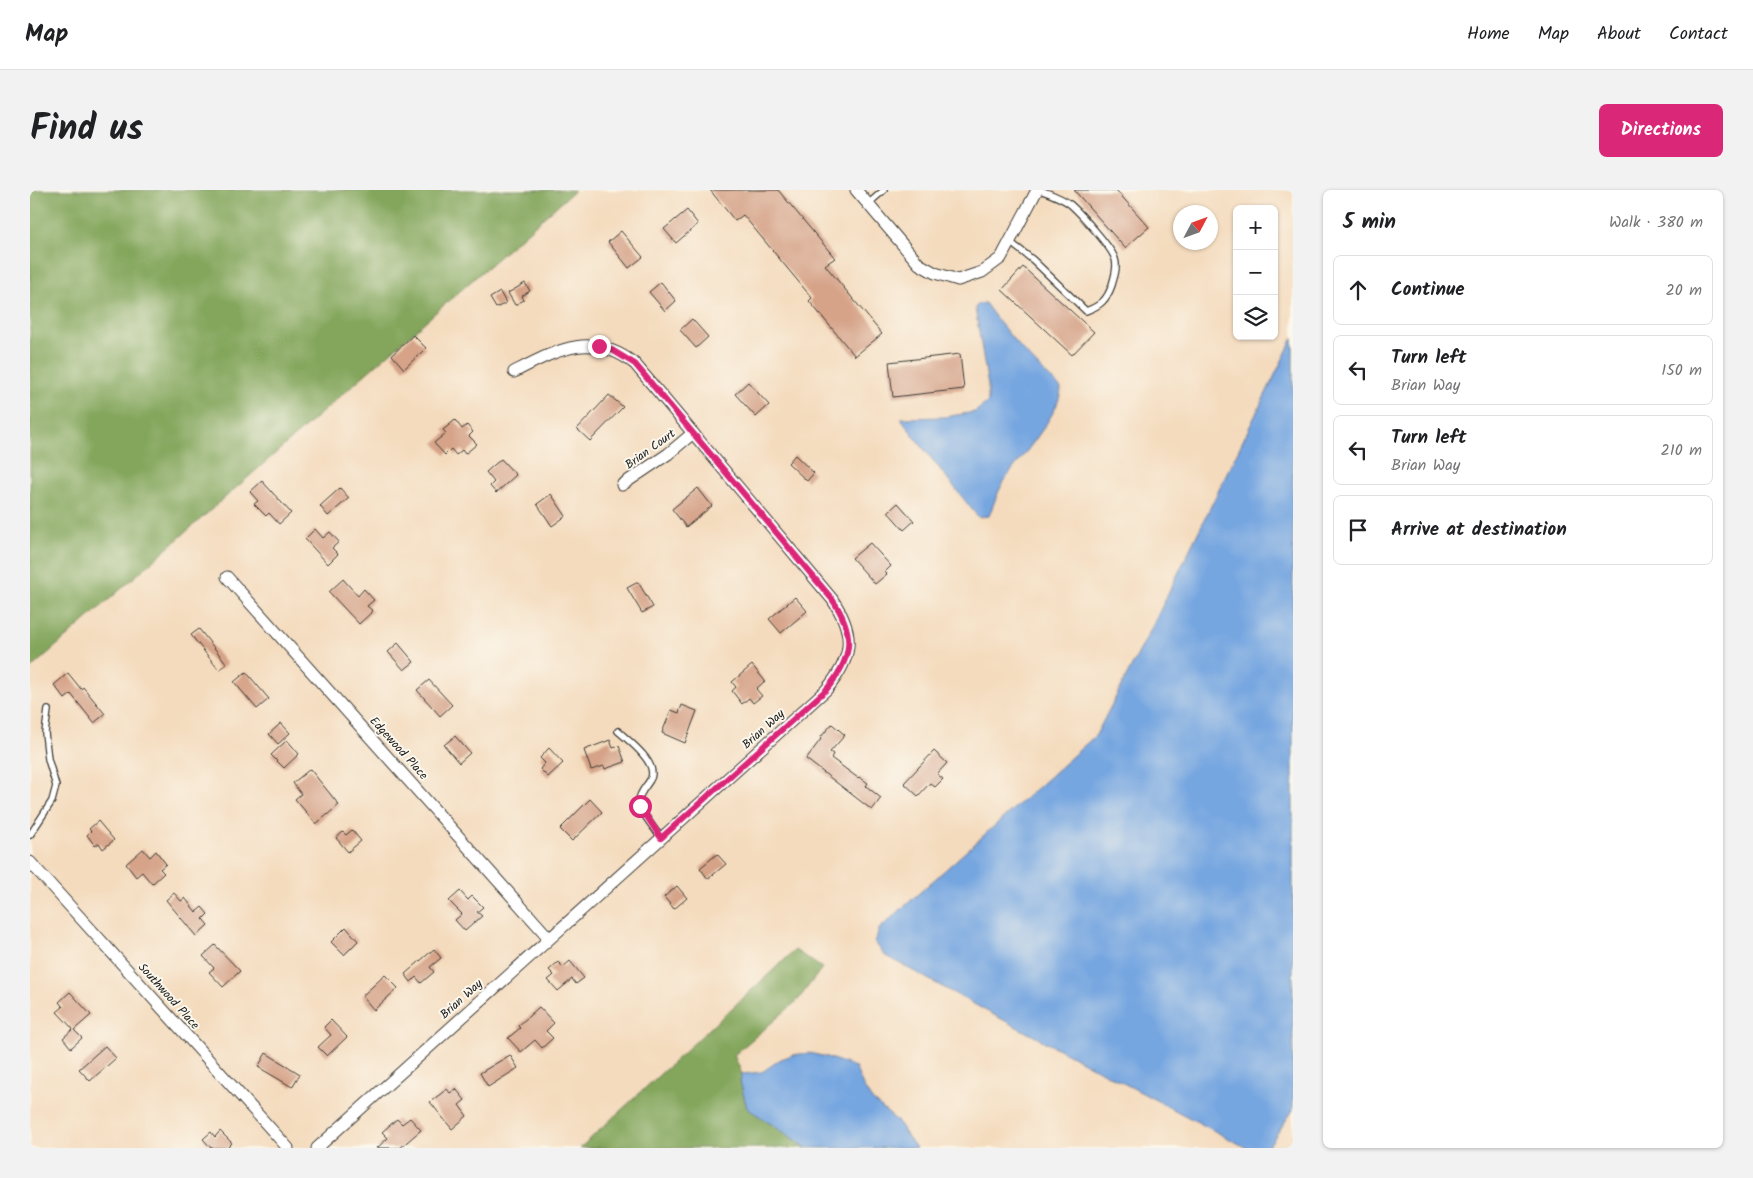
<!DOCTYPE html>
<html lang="en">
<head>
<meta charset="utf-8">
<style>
  body { margin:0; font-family:Kalam,sans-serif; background:#f2f2f2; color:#202124 }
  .controls { position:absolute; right:15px; top:15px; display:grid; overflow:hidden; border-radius:8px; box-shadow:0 1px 4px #0004 }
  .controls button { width:45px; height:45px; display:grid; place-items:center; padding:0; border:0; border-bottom:1px solid #e0e0e0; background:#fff; color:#202124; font:25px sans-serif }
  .compass { position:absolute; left:1143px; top:15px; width:45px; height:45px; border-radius:50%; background:#fff; box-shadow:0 1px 4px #0004; rotate:49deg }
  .stop { position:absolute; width:15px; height:15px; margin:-11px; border:4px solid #db2777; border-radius:50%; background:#fff }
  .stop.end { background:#db2777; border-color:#fff; box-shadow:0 1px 5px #0008 }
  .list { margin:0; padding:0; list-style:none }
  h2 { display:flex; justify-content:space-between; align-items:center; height:65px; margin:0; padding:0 20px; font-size:21px }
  h2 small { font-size:16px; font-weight:400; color:#757577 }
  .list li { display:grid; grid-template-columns:32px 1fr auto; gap:15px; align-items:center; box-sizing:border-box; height:70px; margin:0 10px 10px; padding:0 10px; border:1px solid #e0e0e0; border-radius:8px }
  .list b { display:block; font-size:19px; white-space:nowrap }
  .list p { margin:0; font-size:16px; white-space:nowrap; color:#757577 }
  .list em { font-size:16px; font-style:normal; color:#757577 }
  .icon { flex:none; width:28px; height:28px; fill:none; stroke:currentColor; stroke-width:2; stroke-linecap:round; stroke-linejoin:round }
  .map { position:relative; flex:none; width:1263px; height:958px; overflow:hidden; border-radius:8px }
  header { display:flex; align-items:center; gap:30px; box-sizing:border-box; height:70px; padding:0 25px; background:#fff; border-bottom:1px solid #e0e0e0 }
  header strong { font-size:24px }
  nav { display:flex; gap:28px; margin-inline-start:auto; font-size:18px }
  .intro { display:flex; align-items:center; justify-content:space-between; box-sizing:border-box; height:120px; padding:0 30px }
  h1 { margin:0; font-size:35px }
  .button { padding:12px 22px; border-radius:8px; background:#db2777; color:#fff; font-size:18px; font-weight:700 }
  main { display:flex; gap:30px; padding:0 30px }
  aside { flex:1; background:#fff; border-radius:8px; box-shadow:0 1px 4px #0004 }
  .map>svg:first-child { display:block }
</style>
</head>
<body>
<header>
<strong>Map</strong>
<nav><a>Home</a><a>Map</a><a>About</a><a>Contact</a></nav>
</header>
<div class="intro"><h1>Find us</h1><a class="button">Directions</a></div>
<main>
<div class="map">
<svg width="1263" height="958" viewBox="0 0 1263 958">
  <rect width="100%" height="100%" fill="#fbf7ec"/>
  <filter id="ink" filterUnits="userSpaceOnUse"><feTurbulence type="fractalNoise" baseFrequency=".02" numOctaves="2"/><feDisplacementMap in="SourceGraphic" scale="10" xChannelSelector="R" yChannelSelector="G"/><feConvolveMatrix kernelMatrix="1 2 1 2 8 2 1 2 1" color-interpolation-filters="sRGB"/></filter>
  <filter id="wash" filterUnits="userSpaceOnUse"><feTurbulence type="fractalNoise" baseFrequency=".0096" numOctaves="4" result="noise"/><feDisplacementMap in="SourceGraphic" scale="20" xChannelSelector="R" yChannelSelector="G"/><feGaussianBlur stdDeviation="1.12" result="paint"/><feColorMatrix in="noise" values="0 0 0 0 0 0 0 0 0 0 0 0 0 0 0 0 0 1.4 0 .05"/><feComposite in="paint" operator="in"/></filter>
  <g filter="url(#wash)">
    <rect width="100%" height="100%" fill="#f4dbbe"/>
    <g fill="#83a65b" stroke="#50613c">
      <polygon points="0,0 545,0 0,479"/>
      <polygon points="765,760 792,778 768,810 704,865 712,884 710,891 717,918 777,958 550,958"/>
    </g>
    <g fill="#76a6e0" stroke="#49617e">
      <path d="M 955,113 C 977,144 1002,172 1031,198 C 1031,222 992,266 977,287 C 969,298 964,313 959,326 L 948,327 L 886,249 L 871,228 L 914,227 L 945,222 L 958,212 L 958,196 L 945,118 L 948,114 Z"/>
      <polygon points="1263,148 1263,920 1240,954 1234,958 1217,958 962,824 854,765 845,752 849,739 1066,545 1120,441"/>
      <polygon points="779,863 797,867 825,877 833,896 842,910 866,930 886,958 777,958 717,918 710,891 712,884 732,882 751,869 762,865"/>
    </g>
    <g id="blocks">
      <g fill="#d6a388">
        <polygon points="680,0 748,0 805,68 795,75 852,144 825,166 779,111 782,108 713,25 705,31"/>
        <polygon points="1044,0 1086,0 1119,37 1095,58"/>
        <polygon points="657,20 668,34 646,53 634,39"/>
        <polygon points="591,41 613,67 599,78 578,52"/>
        <polygon points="993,77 1064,142 1042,165 972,100"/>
        <polygon points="631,92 646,111 635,121 619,102"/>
        <polygon points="495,93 500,101 492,106 494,110 485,115 478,103"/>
        <polygon points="470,102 476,113 466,118 460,108"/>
        <polygon points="662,129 678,147 666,158 650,140"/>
        <polygon points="383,145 396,158 374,179 362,165"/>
        <polygon points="930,164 934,199 863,207 859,172"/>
        <polygon points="718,192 739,215 726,227 705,204"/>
        <polygon points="579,205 593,217 560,251 547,239"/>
        <polygon points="425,230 432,239 437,235 443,242 439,246 447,254 435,264 432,260 426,265 421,259 415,265 404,253 416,243 413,240"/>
        <polygon points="765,265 784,283 777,291 758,273"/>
        <polygon points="471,269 486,285 466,303 460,296 464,292 456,282"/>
        <polygon points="232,291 261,323 249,334 239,323 236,326 224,314 228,311 220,302"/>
        <polygon points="310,298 319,308 298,326 290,316"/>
        <polygon points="668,298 682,316 656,337 642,319"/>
        <polygon points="521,304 536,326 522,336 507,314"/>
        <polygon points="868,313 884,331 874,340 858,322"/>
        <polygon points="285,339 293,348 300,342 309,352 302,358 308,364 298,374 275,349"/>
        <polygon points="840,353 861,376 855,382 857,384 845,394 822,368"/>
        <polygon points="313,389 328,406 334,399 344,410 337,416 343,421 329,434 299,402"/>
        <polygon points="608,392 623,417 612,423 597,398"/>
        <polygon points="765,407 777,421 751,443 739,429"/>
        <polygon points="169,439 197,474 189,480 161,445"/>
        <polygon points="368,453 384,472 374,480 358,462"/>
        <polygon points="722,475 735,491 726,499 732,506 723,513 719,508 712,514 702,501 706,497 702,492"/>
        <polygon points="216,482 239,509 227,519 204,492"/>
        <polygon points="38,483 51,499 53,497 75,524 64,533 41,504 35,509 24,495"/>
        <polygon points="399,490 422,515 410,526 387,500"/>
        <polygon points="652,515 667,521 655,553 632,543 641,520 649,523"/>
        <polygon points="251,533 260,543 248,554 239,544"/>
        <polygon points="802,534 815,545 800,562 803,564 801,568 828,588 829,587 838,593 836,596 851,608 842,620 776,569 791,549 790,548"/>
        <polygon points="425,546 440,563 429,573 414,555"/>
        <polygon points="257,550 269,564 254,578 241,565"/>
        <polygon points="580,550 583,558 589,556 595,572 575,579 574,576 561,580 554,560"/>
        <polygon points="519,558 533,573 518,587 510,579 515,573 510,568"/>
        <polygon points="904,561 917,573 907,584 913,589 905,597 900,593 888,606 874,593"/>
        <polygon points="280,579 309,615 286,634 265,609 271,604 263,593"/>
        <polygon points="560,609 572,622 542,651 530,639"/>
        <polygon points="68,631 84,650 73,659 69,653 65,656 57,645 61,641 59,639"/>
        <polygon points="322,640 331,651 318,662 306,648 313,642 316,645"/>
        <polygon points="113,659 120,667 126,661 136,674 130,679 134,683 122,694 112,682 106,687 96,674"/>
        <polygon points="687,664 696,674 678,689 670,678"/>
        <polygon points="647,696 657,708 644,719 634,707"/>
        <polygon points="430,701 438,710 442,706 453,717 447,722 452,726 435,741 425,730 432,724 419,711"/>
        <polygon points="144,703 151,711 155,708 166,722 172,717 178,724 173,729 178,735 166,746 136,710"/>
        <polygon points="316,737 328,751 314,765 301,752"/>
        <polygon points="185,755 210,781 193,797 179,782 184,778 173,766"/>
        <polygon points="404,759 411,768 400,777 404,782 391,793 386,787 381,792 375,784"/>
        <polygon points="540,771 554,788 546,794 542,789 528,801 518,790 524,785 519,780 528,772 533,777"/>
        <polygon points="355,785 368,798 344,820 332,806"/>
        <polygon points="40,802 61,825 44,840 52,848 41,858 33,848 43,839 27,822 33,817 29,812"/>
        <polygon points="509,817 524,833 516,841 523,848 512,858 505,850 491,862 478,848 490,838 488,836"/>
        <polygon points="301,830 317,847 297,866 288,857 301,845 294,837"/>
        <polygon points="75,856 86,868 60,891 49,879"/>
        <polygon points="236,863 270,884 262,897 228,877"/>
        <polygon points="480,865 488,878 458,897 450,883"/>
        <polygon points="417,899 420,903 426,899 435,910 429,915 437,926 422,939 400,912"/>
        <polygon points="380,928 391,940 370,958 347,958 358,948 352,942 367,929 372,934"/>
        <polygon points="190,941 202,953 197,958 181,958 173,949 181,942 185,947"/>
      </g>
    </g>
  </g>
  <g filter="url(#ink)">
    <use href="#blocks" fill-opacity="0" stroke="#3c3934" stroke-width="1"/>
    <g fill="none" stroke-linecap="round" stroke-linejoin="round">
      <defs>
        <g id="service">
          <polyline points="838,14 854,0"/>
          <path d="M 980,52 L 1003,70 L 1056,121 C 1070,116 1077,110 1082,95 C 1084,87 1088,78 1085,69 C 1082,58 1051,24 1041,15 C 1033,8 1021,4 1010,0"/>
          <path d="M 588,541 C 599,551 630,574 620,590 C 616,597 609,603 609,611 C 609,621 625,639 631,648"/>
          <polyline points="0,645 22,611 26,596 18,569 15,543 18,520"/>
        </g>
        <g id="minor">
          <polyline points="826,0 889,74 905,83 928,90 952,82 971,68 1007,0"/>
          <polyline points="592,295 638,264 663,243"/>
          <polyline points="197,387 519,748"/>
          <polyline points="0,672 258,958"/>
          <path d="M 287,958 L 796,500 C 823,468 826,444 802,409 L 605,174 C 561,140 527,160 484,182"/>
        </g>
      </defs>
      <use href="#service" stroke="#3c3934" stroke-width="8"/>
      <use href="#minor" stroke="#3c3934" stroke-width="13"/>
      <use href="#service" stroke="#fff" stroke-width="5.5"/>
      <use href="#minor" stroke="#fff" stroke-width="11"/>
    </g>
  </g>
  <g fill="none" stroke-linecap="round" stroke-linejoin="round" filter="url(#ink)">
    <path stroke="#db2777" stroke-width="6" d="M 569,156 L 582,160 L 605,174 L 802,409 C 826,444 823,468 796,500 L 631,648 L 610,616"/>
  </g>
  <g text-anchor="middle" stroke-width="4" stroke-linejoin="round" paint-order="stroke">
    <g font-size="12" fill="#1c1c1c" stroke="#fbf7ec">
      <text transform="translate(620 259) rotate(-36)" y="4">Brian Court</text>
      <text transform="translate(733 539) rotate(-42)" y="4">Brian Way</text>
      <text transform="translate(369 558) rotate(48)" y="4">Edgewood Place</text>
      <text transform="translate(139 806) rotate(48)" y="4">Southwood Place</text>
      <text transform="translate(431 809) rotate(-42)" y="4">Brian Way</text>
    </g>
  </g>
</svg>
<div class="controls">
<button>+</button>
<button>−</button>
<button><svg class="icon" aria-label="layers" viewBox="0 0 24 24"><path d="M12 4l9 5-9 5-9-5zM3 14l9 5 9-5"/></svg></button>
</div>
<svg class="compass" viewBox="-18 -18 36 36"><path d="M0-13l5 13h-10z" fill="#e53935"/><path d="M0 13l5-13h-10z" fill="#757577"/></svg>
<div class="stop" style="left:610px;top:616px"></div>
<div class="stop end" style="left:569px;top:156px"></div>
</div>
<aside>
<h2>5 min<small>Walk · 380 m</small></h2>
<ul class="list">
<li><svg class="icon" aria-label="ahead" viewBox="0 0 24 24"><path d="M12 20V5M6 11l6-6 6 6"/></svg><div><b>Continue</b></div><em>20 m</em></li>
<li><svg class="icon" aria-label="left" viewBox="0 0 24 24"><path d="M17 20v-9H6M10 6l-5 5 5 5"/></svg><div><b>Turn left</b><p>Brian Way</p></div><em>150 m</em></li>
<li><svg class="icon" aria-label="left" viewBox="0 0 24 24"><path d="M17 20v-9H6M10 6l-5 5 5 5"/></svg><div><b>Turn left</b><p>Brian Way</p></div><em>210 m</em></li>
<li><svg class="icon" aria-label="arrive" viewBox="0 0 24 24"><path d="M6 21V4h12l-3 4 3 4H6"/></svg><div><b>Arrive at destination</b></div></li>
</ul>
</aside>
</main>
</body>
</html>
